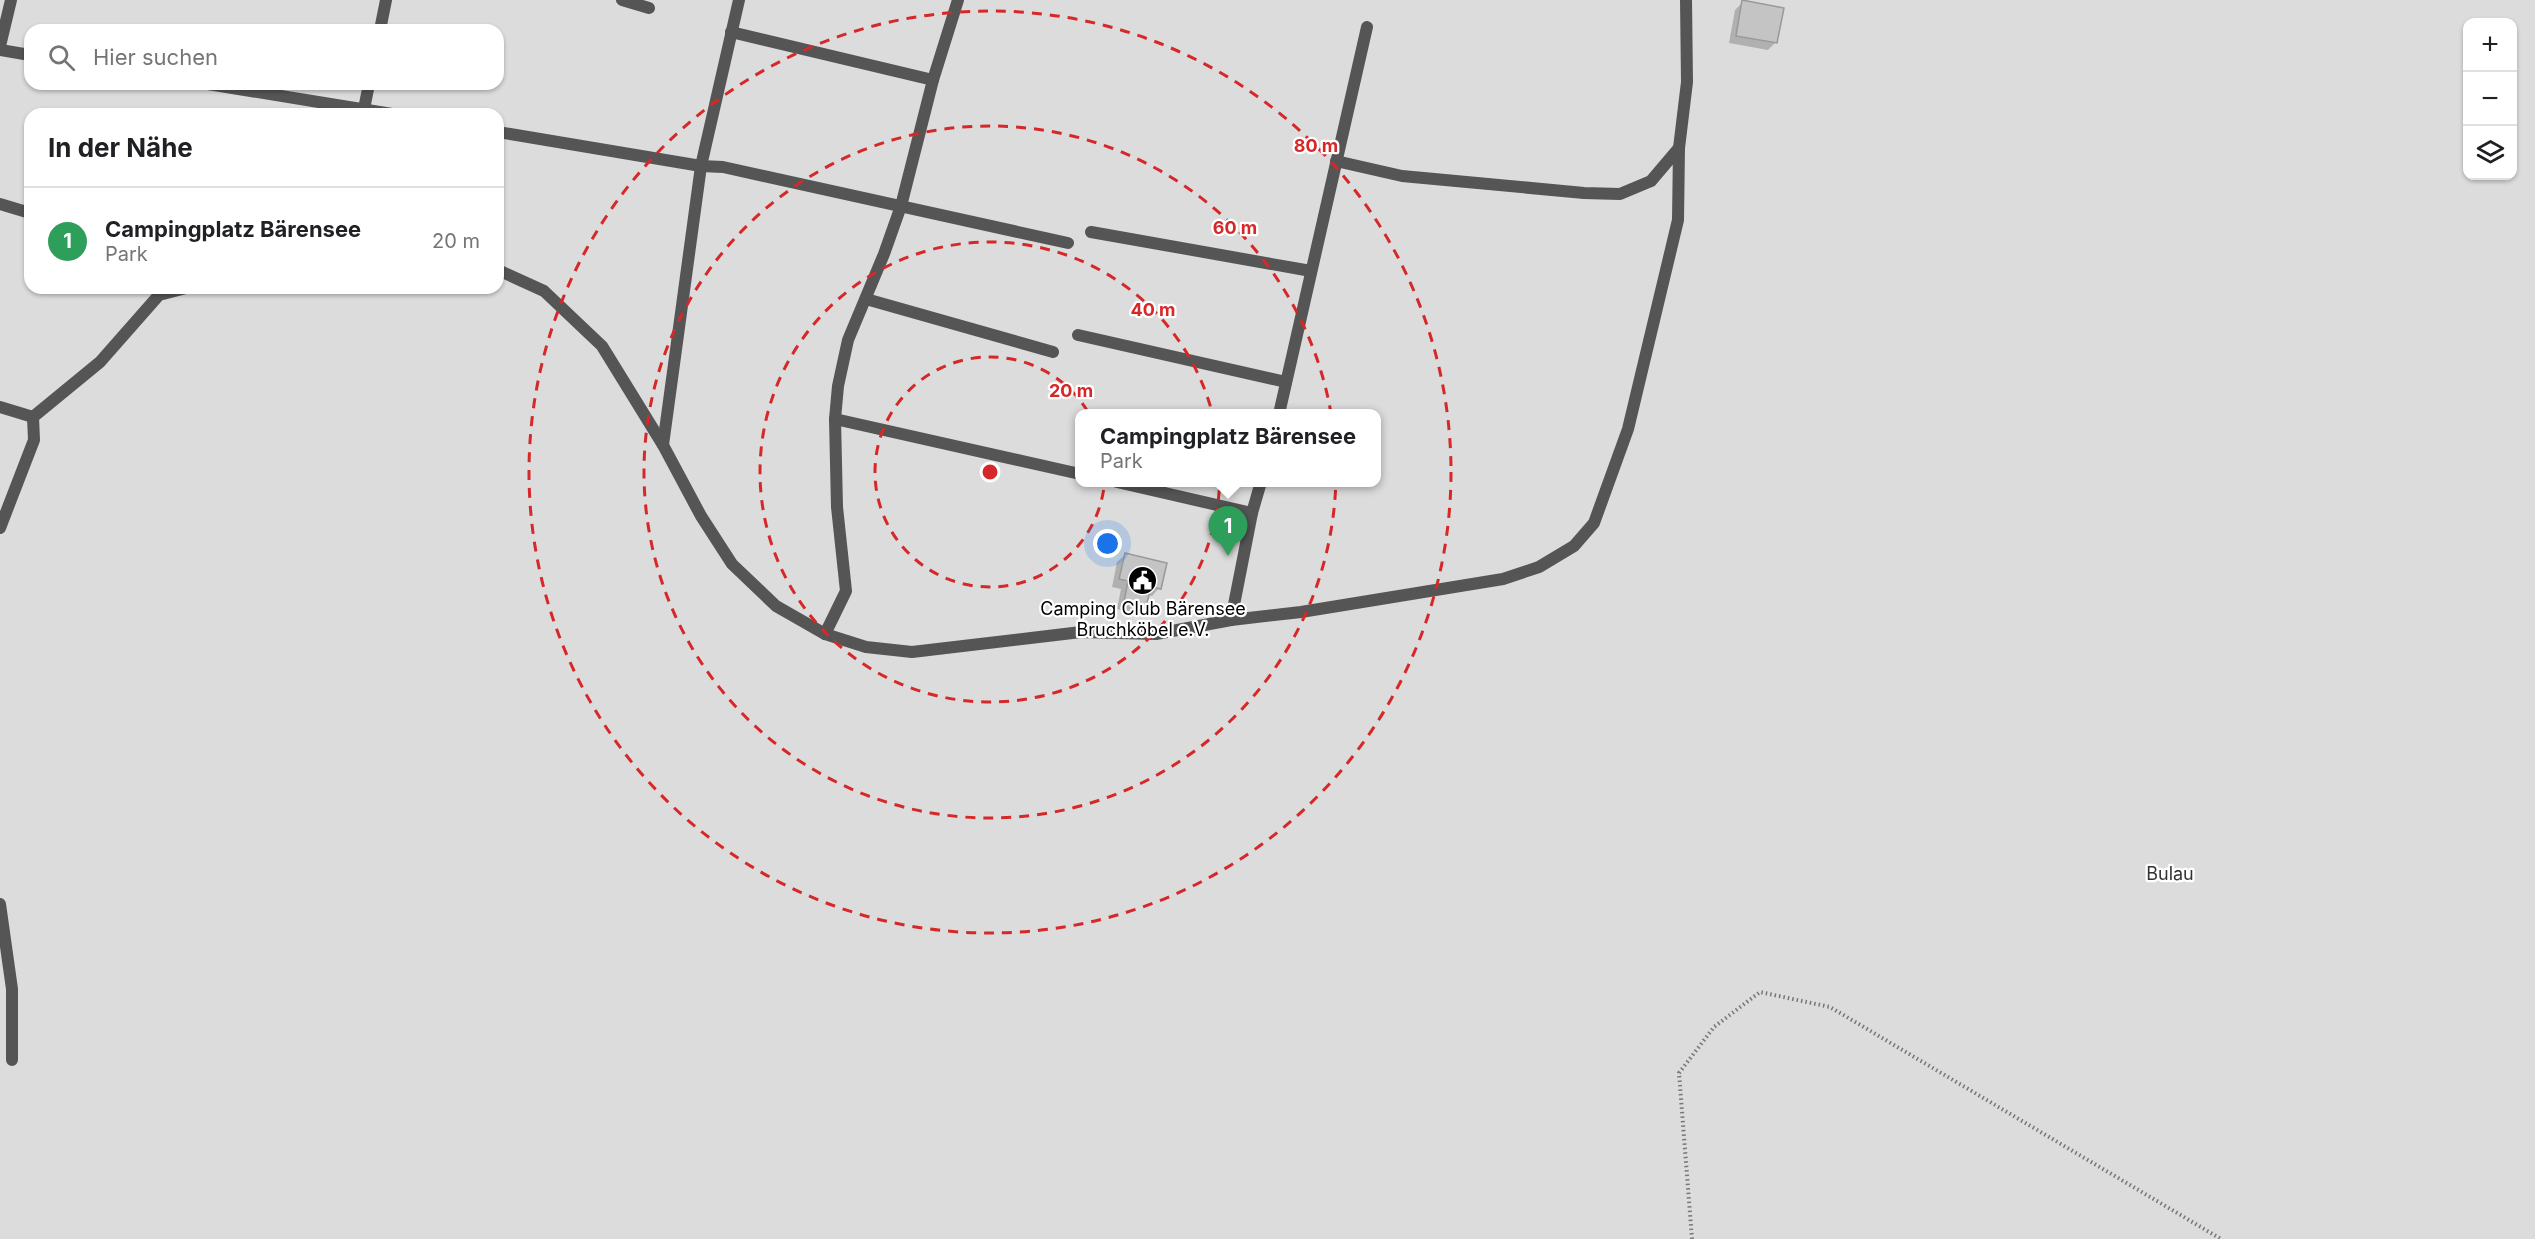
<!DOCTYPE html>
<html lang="de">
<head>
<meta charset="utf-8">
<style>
  body { margin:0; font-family:Inter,sans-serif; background:#f2f2f2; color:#202124 }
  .controls { position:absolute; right:18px; top:18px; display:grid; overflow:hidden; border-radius:12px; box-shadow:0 2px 4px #0004 }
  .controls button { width:54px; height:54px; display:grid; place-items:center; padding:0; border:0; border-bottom:2px solid #e0e0e0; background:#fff; color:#202124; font:30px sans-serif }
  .you { position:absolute; left:1108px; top:544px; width:21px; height:21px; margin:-15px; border:4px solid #fff; border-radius:50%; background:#1a73e8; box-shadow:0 0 0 9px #1a73e833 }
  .badge { display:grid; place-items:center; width:39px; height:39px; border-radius:50%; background:#000; color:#fff; font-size:20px; font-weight:700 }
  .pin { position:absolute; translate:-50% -50px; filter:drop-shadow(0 2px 3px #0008) }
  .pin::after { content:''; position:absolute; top:32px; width:21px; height:18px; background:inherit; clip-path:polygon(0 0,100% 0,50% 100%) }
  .popup { position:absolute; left:1075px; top:409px; width:306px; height:78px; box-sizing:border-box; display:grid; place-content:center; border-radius:12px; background:#fff; filter:drop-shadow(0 2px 4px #0005); font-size:20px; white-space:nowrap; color:#757577 }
  .popup b { font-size:22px; color:#202124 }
  .popup::after { content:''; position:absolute; left:50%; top:100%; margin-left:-12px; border:12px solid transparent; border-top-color:#fff }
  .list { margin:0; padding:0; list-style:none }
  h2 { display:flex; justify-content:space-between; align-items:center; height:78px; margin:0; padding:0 24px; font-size:26px }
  h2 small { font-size:20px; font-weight:400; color:#757577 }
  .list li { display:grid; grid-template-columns:39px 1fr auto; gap:18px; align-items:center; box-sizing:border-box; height:108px; padding:0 24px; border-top:2px solid #e0e0e0 }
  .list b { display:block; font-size:22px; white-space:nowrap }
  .list p { margin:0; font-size:20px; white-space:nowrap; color:#757577 }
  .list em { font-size:20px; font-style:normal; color:#757577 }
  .icon { flex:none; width:33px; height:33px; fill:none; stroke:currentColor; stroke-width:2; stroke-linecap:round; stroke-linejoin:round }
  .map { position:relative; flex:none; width:2535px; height:1239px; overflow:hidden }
  .search { position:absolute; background:#fff; box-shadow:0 2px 4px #0004; left:24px; top:24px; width:480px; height:66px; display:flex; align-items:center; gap:15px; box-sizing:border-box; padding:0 21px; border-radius:18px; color:#757577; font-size:22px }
  .panel { position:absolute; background:#fff; box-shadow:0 2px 4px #0004; left:24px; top:108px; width:480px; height:186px; border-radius:18px }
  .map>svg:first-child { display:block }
</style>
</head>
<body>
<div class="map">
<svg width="2535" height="1239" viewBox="0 0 2535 1239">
  <rect width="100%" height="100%" fill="#fff"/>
  <path fill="#dcdcdc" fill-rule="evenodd" d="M 0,0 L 2535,0 L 2535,1239 L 0,1239 ZM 2468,22 L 2512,22 L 2512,176 L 2468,176 ZM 30,30 L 498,30 L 498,84 L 30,84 ZM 30,114 L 498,114 L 498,288 L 30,288 ZM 1080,414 L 1376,414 L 1376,482 L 1080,482 Z"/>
  <g fill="#0003">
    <polygon points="1743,2 1776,42 1768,50 1729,43 1735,10"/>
    <polygon points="1125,555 1159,588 1152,596 1148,595 1145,607 1137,615 1117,609 1121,589 1112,587 1117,562"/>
  </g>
  <g fill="#c4c4c4" stroke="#999" stroke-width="1.5">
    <polygon points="1742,0 1784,8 1777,43 1736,36"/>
    <polygon points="1125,553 1167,563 1161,589 1151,587 1146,607 1124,602 1128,581 1119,579"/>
  </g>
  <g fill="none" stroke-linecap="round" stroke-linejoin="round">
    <polyline stroke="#777" stroke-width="4" stroke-dasharray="1.5 3" stroke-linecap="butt" points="1692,1239 1679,1073 1714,1027 1760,992 1830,1007 2221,1239"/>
    <g stroke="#555" stroke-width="12">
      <polyline points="622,0 649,8"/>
      <polyline points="380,30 386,0"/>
      <polyline points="731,32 933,80"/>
      <polyline points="0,46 11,0"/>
      <polyline points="0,50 30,55"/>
      <polyline points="208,84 392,114"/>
      <polyline points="363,114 369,84"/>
      <polyline points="498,132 701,166 723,167 1068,243"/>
      <polyline points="1336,161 1402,176 1584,193 1620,194 1651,181 1679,148"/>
      <polyline points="0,204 30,213"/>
      <polyline points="1091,232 1311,271"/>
      <polyline points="498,270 544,291 602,346 663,445 701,516 732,564 776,606 825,634 866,647 912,652 1081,632 1156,634 1231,620 1301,612 1503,579 1539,567 1574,546 1594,523 1628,429 1678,220 1679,148 1687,82 1686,0"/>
      <polyline points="866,299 1053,352"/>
      <polyline points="1078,335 1286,382"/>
      <polyline points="0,407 33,417"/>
      <polyline points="1279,414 1367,27"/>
      <polyline points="835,419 1080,474"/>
      <polyline points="663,445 701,166 739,0"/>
      <polyline points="1117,482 1252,513"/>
      <polyline points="0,528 34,440 33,417 100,362 159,295 186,288"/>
      <polyline points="1231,620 1252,513 1261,482"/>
      <polyline points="825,634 846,591 837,507 835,419 838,386 848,340 884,254 901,206 933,80 958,0"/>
      <polyline points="0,904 12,989 12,1060"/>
    </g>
  </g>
  <g fill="none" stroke="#d62828" stroke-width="3" stroke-dasharray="10 8">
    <circle cx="990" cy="472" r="115"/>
    <circle cx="990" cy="472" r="230"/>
    <circle cx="990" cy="472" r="346"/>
    <circle cx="990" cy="472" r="461"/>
  </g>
  <defs>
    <symbol id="civic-disc" viewBox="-11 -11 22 22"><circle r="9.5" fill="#000" stroke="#fff"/><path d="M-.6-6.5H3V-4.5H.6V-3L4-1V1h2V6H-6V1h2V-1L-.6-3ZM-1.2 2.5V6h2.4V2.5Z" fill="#fff"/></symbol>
  </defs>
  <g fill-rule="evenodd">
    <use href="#civic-disc" x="1126" y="564" width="33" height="33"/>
  </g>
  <g text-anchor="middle" stroke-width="4.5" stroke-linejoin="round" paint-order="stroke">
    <g font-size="18" fill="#000" stroke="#fff">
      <text x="1143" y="615">Camping Club Bärensee<tspan x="1143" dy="21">Bruchköbel e.V.</tspan></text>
    </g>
    <g font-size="18" fill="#333" stroke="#fff">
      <text x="2170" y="880">Bulau</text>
    </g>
  </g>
  <circle cx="990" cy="472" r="9" fill="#d62828" stroke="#fff" stroke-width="3"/>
  <g font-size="18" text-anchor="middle" font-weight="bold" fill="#d62828" stroke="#fff" stroke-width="4.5" stroke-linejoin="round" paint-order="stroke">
    <text x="1316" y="152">80 m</text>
    <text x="1235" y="234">60 m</text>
    <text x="1153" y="316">40 m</text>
    <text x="1071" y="397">20 m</text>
  </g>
</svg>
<div class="controls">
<button>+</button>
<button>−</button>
<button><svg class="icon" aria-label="layers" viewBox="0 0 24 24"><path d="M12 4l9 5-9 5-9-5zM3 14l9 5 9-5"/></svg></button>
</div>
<div class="you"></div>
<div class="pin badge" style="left:1228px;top:556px;background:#2e9e5b">1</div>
<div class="popup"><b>Campingplatz Bärensee</b>Park</div>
<div class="search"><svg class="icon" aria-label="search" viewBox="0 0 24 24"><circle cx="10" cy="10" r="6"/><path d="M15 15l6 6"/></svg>Hier suchen</div>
<section class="panel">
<h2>In der Nähe<small></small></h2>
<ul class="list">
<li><span class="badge" style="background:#2e9e5b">1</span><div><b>Campingplatz Bärensee</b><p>Park</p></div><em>20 m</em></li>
</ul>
</section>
</div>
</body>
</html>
